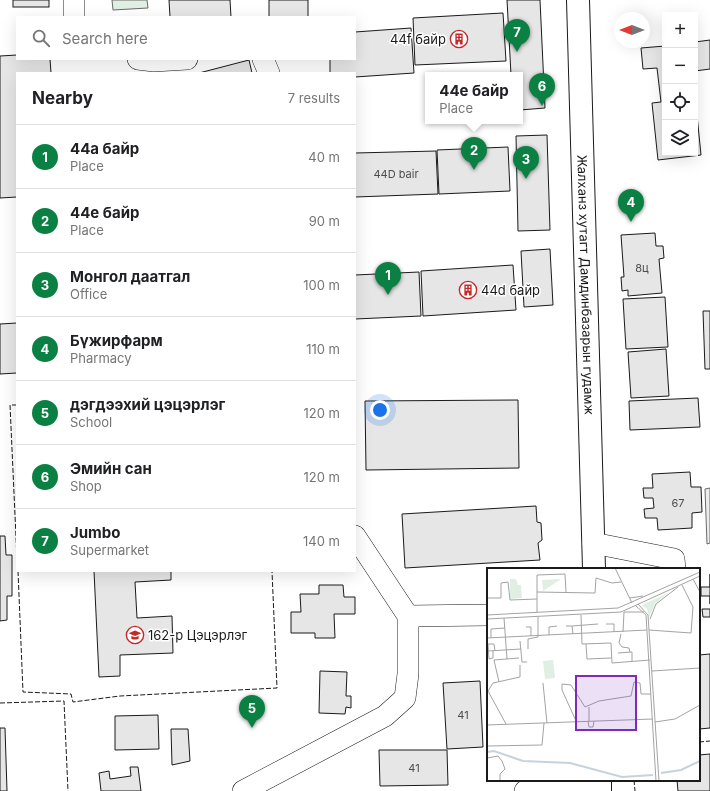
<!DOCTYPE html>
<html lang="en">
<head>
<meta charset="utf-8">
<style>
  body { margin:0; font-family:Inter,sans-serif; background:#f6f6f6; color:#202124 }
  .controls { position:absolute; right:12px; top:12px; display:grid; overflow:hidden; border-radius:0px; box-shadow:0 4px 16px #0002 }
  .controls button { width:36px; height:36px; display:grid; place-items:center; padding:0; border:0; border-bottom:1px solid #e0e0e0; background:#fff; color:#202124; font:20px sans-serif }
  .compass { position:absolute; left:614px; top:12px; width:36px; height:36px; border-radius:50%; background:#fff; box-shadow:0 4px 16px #0002; rotate:270deg }
  .you { position:absolute; left:380px; top:410px; width:14px; height:14px; margin:-10px; border:3px solid #fff; border-radius:50%; background:#1a73e8; box-shadow:0 0 0 6px #1a73e833 }
  .badge { display:grid; place-items:center; width:26px; height:26px; border-radius:50%; background:#0b8043; color:#fff; font-size:13px; font-weight:700 }
  .pin { position:absolute; translate:-50% -33px; filter:drop-shadow(0 1px 2px #0008) }
  .pin::after { content:''; position:absolute; top:21px; width:14px; height:12px; background:inherit; clip-path:polygon(0 0,100% 0,50% 100%) }
  .popup { position:absolute; left:425px; top:72px; width:98px; height:52px; box-sizing:border-box; display:grid; place-content:center; border-radius:0px; background:#fff; filter:drop-shadow(0 1px 3px #0005); font-size:13px; white-space:nowrap; color:#757577 }
  .popup b { font-size:15px; color:#202124 }
  .popup::after { content:''; position:absolute; left:50%; top:100%; margin-left:-8px; border:8px solid transparent; border-top-color:#fff }
  .list { margin:0; padding:0; list-style:none }
  h2 { display:flex; justify-content:space-between; align-items:center; height:52px; margin:0; padding:0 16px; font-size:17px }
  h2 small { font-size:13px; font-weight:400; color:#757577 }
  .list li { display:grid; grid-template-columns:26px 1fr auto; gap:12px; align-items:center; box-sizing:border-box; height:64px; padding:0 16px; border-top:1px solid #e0e0e0 }
  .list b { display:block; font-size:15px; white-space:nowrap }
  .list p { margin:0; font-size:13px; white-space:nowrap; color:#757577 }
  .list em { font-size:13px; font-style:normal; color:#757577 }
  .icon { flex:none; width:22px; height:22px; fill:none; stroke:currentColor; stroke-width:2; stroke-linecap:round; stroke-linejoin:round }
  .map { position:relative; flex:none; width:710px; height:791px; overflow:hidden }
  .search { position:absolute; background:#fff; box-shadow:0 4px 16px #0002; left:16px; top:16px; width:340px; height:44px; display:flex; align-items:center; gap:10px; box-sizing:border-box; padding:0 14px; border-radius:0px; color:#757577; font-size:15px }
  .panel { position:absolute; background:#fff; box-shadow:0 4px 16px #0002; left:16px; top:72px; width:340px; height:500px; border-radius:0px }
  .map>svg:first-child { display:block }
</style>
</head>
<body>
<div class="map">
<svg width="710" height="791" viewBox="0 0 710 791">
  <rect width="100%" height="100%" fill="#fff"/>
  <polygon fill="#e0efe3" stroke="#6a6a6a" points="112,0 147,0 148,8 113,10"/>
  <polygon fill="#ededed" stroke="#6a6a6a" points="710,488 710,543 707,544 705,489"/>
  <g fill="#e6e6e6" stroke="#1a1a1a">
    <rect x="13" y="0" width="36" height="7"/>
    <polygon points="169,0 230,0 231,17 170,17"/>
    <rect x="269" y="0" width="39" height="17"/>
    <polygon points="507,0 540,0 545,108 520,110 520,75 511,75"/>
    <polygon points="503,13 506,61 415,65 413,18"/>
    <polygon points="411,28 414,73 355,77 355,73 330,73 330,59 355,59 355,32"/>
    <polygon points="710,40 710,69 695,71 695,42"/>
    <polygon points="665,46 665,153 695,153 695,95 701,155 658,160 652,103 661,102 657,68 643,69 641,48"/>
    <polygon points="17,55 17,59 50,59 51,73 17,73 17,197 0,198 0,56"/>
    <polygon points="249,60 252,73 199,73"/>
    <polygon points="547,135 550,230 518,231 516,136"/>
    <polygon points="508,147 510,191 439,194 437,150"/>
    <polygon points="436,151 438,194 355,197 355,153"/>
    <polygon points="655,233 656,246 663,246 664,258 659,259 662,293 628,296 628,290 622,291 621,277 624,277 621,235"/>
    <polygon points="550,249 553,305 524,307 521,251"/>
    <polygon points="513,265 516,310 423,316 421,271"/>
    <polygon points="419,272 421,316 355,319 355,275"/>
    <polygon points="665,297 668,347 626,349 623,299"/>
    <polygon points="703,311 710,311 710,369 705,369"/>
    <polygon points="17,323 17,373 0,374 0,324"/>
    <polygon points="666,349 669,396 631,398 628,352"/>
    <polygon points="698,398 700,427 630,430 629,401"/>
    <polygon points="518,400 519,468 366,470 365,401"/>
    <polygon points="690,472 691,487 701,487 702,512 692,513 692,528 658,530 657,518 645,518 644,509 654,508 653,498 644,498 643,488 653,488 652,474"/>
    <polygon points="536,506 537,522 541,523 542,540 538,543 540,560 405,568 402,514"/>
    <polygon points="0,536 5,536 6,555 12,555 12,596 7,596 7,620 0,621"/>
    <polygon points="94,571 171,571 171,580 135,582 137,618 172,616 173,653 120,655 120,676 99,677"/>
    <polygon points="710,574 710,604 710,596 701,596 701,587 710,587"/>
    <polygon points="319,585 343,585 344,597 355,597 355,614 334,614 335,638 315,638 315,633 291,633 291,612 301,612 300,594 319,594"/>
    <polygon points="702,609 710,609 710,617 703,617"/>
    <polygon points="710,654 710,728 699,729 699,655"/>
    <polygon points="320,671 347,672 346,696 351,696 351,708 346,707 345,714 319,713"/>
    <polygon points="480,681 483,747 447,749 443,683"/>
    <polygon points="158,715 159,749 115,750 115,716"/>
    <polygon points="0,728 5,728 7,791 0,791"/>
    <polygon points="171,729 188,729 190,761 172,765"/>
    <polygon points="379,750 447,750 448,785 380,786"/>
    <polygon points="710,754 710,791 678,791 677,780 699,780 699,755"/>
    <polygon points="130,767 138,767 141,791 101,791 99,773 109,771 110,779 131,776"/>
  </g>
  <g fill="none" stroke-linecap="round" stroke-linejoin="round">
    <defs>
      <g id="minor">
        <polyline points="74,0 74,17"/>
        <polyline points="138,59 154,61 187,59"/>
        <polyline points="263,59 269,73"/>
        <polyline points="593,543 674,559 675,569"/>
        <polyline points="408,616 488,615"/>
        <polyline points="243,791 385,716 405,698 408,674 408,616 355,536"/>
        <polyline points="525,791 545,786 600,787"/>
      </g>
      <g id="major">
        <path id="s1" d="M 578,0 L 594,569"/>
        <polyline points="600,780 600,791"/>
      </g>
    </defs>
    <use href="#minor" stroke="#1a1a1a" stroke-width="22"/>
    <use href="#major" stroke="#1a1a1a" stroke-width="24"/>
    <use href="#minor" stroke="#fff" stroke-width="21"/>
    <use href="#major" stroke="#fff" stroke-width="22"/>
    <g stroke="#1a1a1a" stroke-width="1" stroke-dasharray="5 2" stroke-linecap="butt">
      <polyline points="17,405 10,405 17,559"/>
      <polyline points="18,571 23,692 71,694 73,702 120,696 277,688 272,571"/>
      <polyline points="0,703 64,701 68,791"/>
      <polyline points="699,742 710,741"/>
      <polyline points="634,780 635,791"/>
    </g>
  </g>
  <defs>
    <symbol id="building-ring" viewBox="-11 -11 22 22"><circle r="9.5" fill="#fff" stroke="#c62828" stroke-width="1.5"/><path d="M-4-6H4V6H1V3H-1V6H-4ZM-2.5-4.3h1.7v1.8h-1.7ZM.8-4.3h1.7v1.8H.8ZM-2.5-1h1.7V.8h-1.7ZM.8-1h1.7V.8H.8Z" fill="#c62828"/></symbol>
    <symbol id="school-ring" viewBox="-11 -11 22 22"><circle r="9.5" fill="#fff" stroke="#c62828" stroke-width="1.5"/><path d="M0-5L7-2L0 1L-7-2ZM-4 1L0 2.5L4 1V4Q0 6-4 4Z" fill="#c62828"/></symbol>
  </defs>
  <g fill-rule="evenodd">
    <use href="#building-ring" x="449" y="29" width="20" height="20"/>
    <use href="#building-ring" x="458" y="280" width="20" height="20"/>
    <use href="#school-ring" x="125" y="625" width="20" height="20"/>
  </g>
  <g text-anchor="middle" stroke-width="3" stroke-linejoin="round" paint-order="stroke">
    <g font-size="11" fill="#4d4d4d">
      <text x="396" y="178">44D bair</text>
      <text x="642" y="272">8ц</text>
      <text x="678" y="507">67</text>
      <text x="463" y="719">41</text>
      <text x="414" y="772">41</text>
    </g>
    <g font-size="13" fill="#1a1a1a" stroke="#fff" text-anchor="start">
      <text x="446" y="44" text-anchor="end">44f байр</text>
      <text x="481" y="295">44d байр</text>
      <text x="148" y="640">162-р Цэцэрлэг</text>
    </g>
    <g font-size="13" fill="#1a1a1a" stroke="#fff">
      <text dy="5" stroke="none"><textPath href="#s1" startOffset="285">Жалханз хутагт Дамдинбазарын гудамж</textPath></text>
    </g>
  </g>
  <g transform="translate(487 568)">
    <rect width="213" height="213" fill="#fff"/>
    <path d="M 23,11 L 29,11 L 31,17 L 34,17 L 35,30 L 23,31 ZM 74,11 L 56,23 L 55,12 ZM 181,25 L 168,36 L 162,49 L 160,41 L 155,37 ZM 66,92 L 68,110 L 58,111 L 56,93 Z" fill="#e0efe3"/>
    <path fill="none" stroke="#c6d2dc" stroke-width="2" d="M 0,184 L 7,183 L 36,193 L 83,195 L 135,209 L 166,207M 174,205 L 194,202 L 213,193"/>
    <path fill="none" stroke="#a3a3a3" stroke-width="1" d="M 128,0 L 145,35M 206,11 L 213,24M 50,24 L 108,25 L 109,10 L 125,15 L 134,14M 0,30 L 14,30 L 14,15 L 21,14 L 23,32 L 50,31M 143,30 L 156,28M 151,36 L 161,47 L 172,213M 149,38 L 159,47 L 169,213M 50,44 L 50,7 L 78,6 L 79,24M 137,44 L 157,44M 0,47 L 131,40 L 213,4M 94,47 L 95,76 L 124,75 L 125,95 L 163,92M 17,50 L 20,91M 0,51 L 134,44 L 213,8M 163,51 L 169,36 L 191,19M 119,56 L 127,56 L 127,64M 79,58 L 85,58 L 86,66M 85,58 L 111,56M 39,59 L 44,59 L 44,68M 162,62 L 204,65 L 206,39 L 195,17M 136,64 L 137,44M 134,66 L 132,75 L 135,79 L 142,80 L 143,84M 62,67 L 62,59 L 70,58M 0,70 L 160,62M 4,70 L 4,61 L 18,60M 33,73 L 35,94 L 40,94M 99,76 L 100,91 L 124,90M 41,81 L 41,71 L 51,69 L 51,49M 1,83 L 34,81M 6,83 L 6,90 L 2,91 L 1,76 L 7,76 L 8,83M 131,85 L 145,84 L 145,93M 165,103 L 213,100M 12,114 L 7,92 L 32,90M 56,115 L 60,155M 1,123 L 6,115 L 33,109 L 33,97M 1,123 L 19,156M 102,139 L 102,153M 89,153 L 75,122 L 75,116 L 84,117 L 98,139 L 112,133 L 144,128 L 147,114 L 153,115 L 154,126 L 164,126M 101,153 L 102,159 L 106,159 L 107,153M 168,154 L 188,151 L 213,137M 0,157 L 166,151M 0,178 L 55,177 L 57,155M 0,190 L 11,188 L 15,193 L 18,201 L 13,206 L 13,213"/>
    <path fill="#7b2cbf" fill-opacity="0.15" stroke="#7b2cbf" stroke-width="2" d="M 89,108 L 149,108 L 149,162 L 89,162 Z"/>
    <rect width="213" height="213" fill="none" stroke="#1a1a1a" stroke-width="2"/>
  </g>
</svg>
<div class="controls">
<button>+</button>
<button>−</button>
<button><svg class="icon" aria-label="locate" viewBox="0 0 24 24"><circle cx="12" cy="12" r="6"/><path d="M12 2v4M12 18v4M2 12h4M18 12h4"/></svg></button>
<button><svg class="icon" aria-label="layers" viewBox="0 0 24 24"><path d="M12 4l9 5-9 5-9-5zM3 14l9 5 9-5"/></svg></button>
</div>
<svg class="compass" viewBox="-18 -18 36 36"><path d="M0-13l5 13h-10z" fill="#e53935"/><path d="M0 13l5-13h-10z" fill="#757577"/></svg>
<div class="you"></div>
<div class="pin badge" style="left:388px;top:295px">1</div>
<div class="pin badge" style="left:474px;top:170px">2</div>
<div class="popup"><b>44e байр</b>Place</div>
<div class="pin badge" style="left:526px;top:179px">3</div>
<div class="pin badge" style="left:631px;top:222px">4</div>
<div class="pin badge" style="left:252px;top:728px">5</div>
<div class="pin badge" style="left:542px;top:106px">6</div>
<div class="pin badge" style="left:517px;top:52px">7</div>
<div class="search"><svg class="icon" aria-label="search" viewBox="0 0 24 24"><circle cx="10" cy="10" r="6"/><path d="M15 15l6 6"/></svg>Search here</div>
<section class="panel">
<h2>Nearby<small>7 results</small></h2>
<ul class="list">
<li><span class="badge">1</span><div><b>44a байр</b><p>Place</p></div><em>40 m</em></li>
<li><span class="badge">2</span><div><b>44e байр</b><p>Place</p></div><em>90 m</em></li>
<li><span class="badge">3</span><div><b>Монгол даатгал</b><p>Office</p></div><em>100 m</em></li>
<li><span class="badge">4</span><div><b>Бүжирфарм</b><p>Pharmacy</p></div><em>110 m</em></li>
<li><span class="badge">5</span><div><b>дэгдээхий цэцэрлэг</b><p>School</p></div><em>120 m</em></li>
<li><span class="badge">6</span><div><b>Эмийн сан</b><p>Shop</p></div><em>120 m</em></li>
<li><span class="badge">7</span><div><b>Jumbo</b><p>Supermarket</p></div><em>140 m</em></li>
</ul>
</section>
</div>
</body>
</html>
